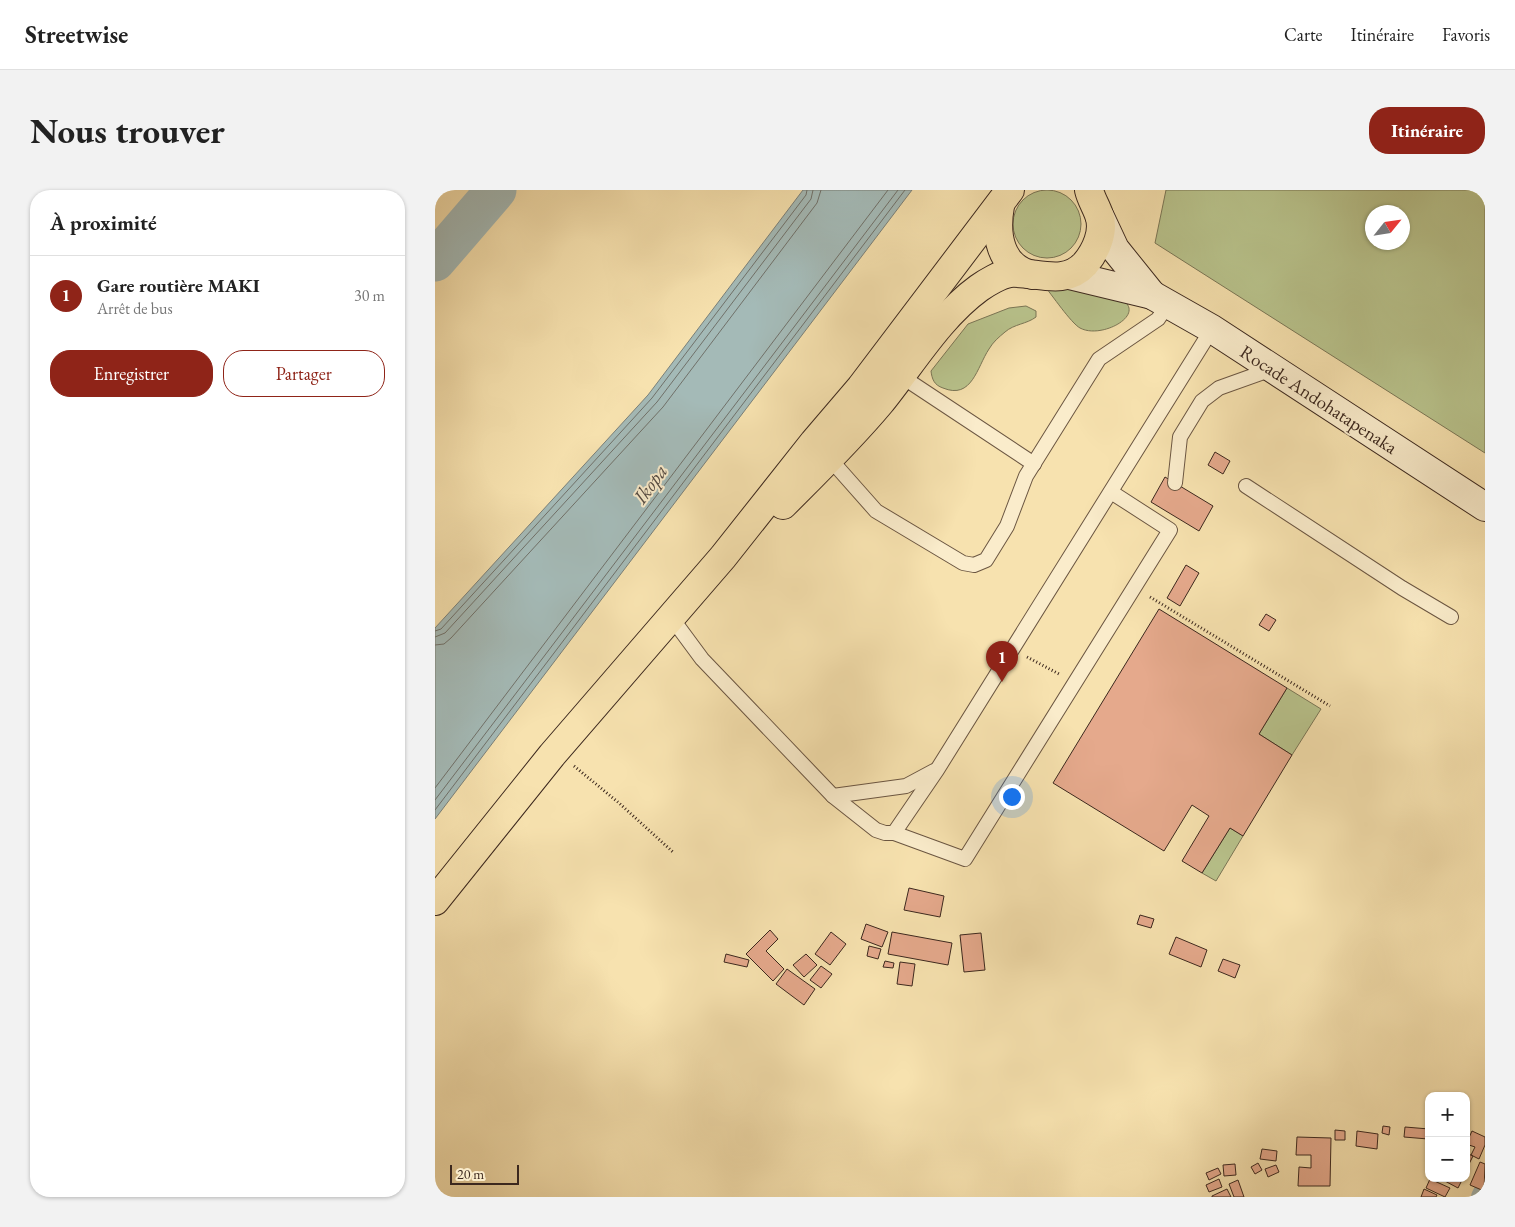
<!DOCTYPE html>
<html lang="fr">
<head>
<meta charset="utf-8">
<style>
  body { margin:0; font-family:"EB Garamond",serif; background:#f2f2f2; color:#222 }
  .controls { position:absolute; right:15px; bottom:15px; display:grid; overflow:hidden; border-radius:10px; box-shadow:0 1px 4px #0004 }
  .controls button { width:45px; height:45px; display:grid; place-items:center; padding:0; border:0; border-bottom:1px solid #e0e0e0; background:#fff; color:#222; font:25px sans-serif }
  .compass { position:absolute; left:930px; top:15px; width:45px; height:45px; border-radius:50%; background:#fff; box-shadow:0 1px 4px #0004; rotate:60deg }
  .scale { position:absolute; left:15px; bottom:12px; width:69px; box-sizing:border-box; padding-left:5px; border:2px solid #3c281e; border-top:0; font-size:14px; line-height:18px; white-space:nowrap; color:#3c281e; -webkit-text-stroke:4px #faeccb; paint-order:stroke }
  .you { position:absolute; left:576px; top:606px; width:18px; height:18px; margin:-12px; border:4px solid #fff; border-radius:50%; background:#1a73e8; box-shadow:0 0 0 8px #1a73e833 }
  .badge { display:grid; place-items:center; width:32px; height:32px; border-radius:50%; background:#8f2418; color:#fff; font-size:16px; font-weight:700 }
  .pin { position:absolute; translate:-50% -41px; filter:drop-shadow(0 1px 2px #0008) }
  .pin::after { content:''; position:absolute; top:26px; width:18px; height:15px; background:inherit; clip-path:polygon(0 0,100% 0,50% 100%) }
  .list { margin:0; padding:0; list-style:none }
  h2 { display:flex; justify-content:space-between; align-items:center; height:65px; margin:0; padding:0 20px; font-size:21px }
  h2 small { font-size:16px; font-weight:400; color:#767676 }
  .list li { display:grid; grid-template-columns:32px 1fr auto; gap:15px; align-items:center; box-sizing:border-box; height:80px; padding:0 20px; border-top:1px solid #e0e0e0 }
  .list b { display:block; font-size:19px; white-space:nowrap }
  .list p { margin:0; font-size:16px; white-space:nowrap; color:#767676 }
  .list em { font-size:16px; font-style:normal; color:#767676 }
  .actions { display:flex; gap:10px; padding:15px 20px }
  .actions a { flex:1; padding:11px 0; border:1px solid #8f2418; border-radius:20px; text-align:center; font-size:18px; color:#8f2418 }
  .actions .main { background:#8f2418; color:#fff }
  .map { position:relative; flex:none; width:1050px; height:1007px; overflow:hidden; border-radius:20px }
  header { display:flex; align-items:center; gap:30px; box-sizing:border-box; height:70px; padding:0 25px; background:#fff; border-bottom:1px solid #e0e0e0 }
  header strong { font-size:24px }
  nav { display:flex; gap:28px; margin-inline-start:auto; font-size:18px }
  .intro { display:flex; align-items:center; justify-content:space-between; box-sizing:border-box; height:120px; padding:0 30px }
  h1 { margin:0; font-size:35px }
  .button { padding:12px 22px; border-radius:20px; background:#8f2418; color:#fff; font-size:18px; font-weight:700 }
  main { display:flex; gap:30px; padding:0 30px }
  aside { flex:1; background:#fff; border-radius:20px; box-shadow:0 1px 4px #0004 }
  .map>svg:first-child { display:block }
</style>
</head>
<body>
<header>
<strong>Streetwise</strong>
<nav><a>Carte</a><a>Itinéraire</a><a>Favoris</a></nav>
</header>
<div class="intro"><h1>Nous trouver</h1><a class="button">Itinéraire</a></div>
<main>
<aside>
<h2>À proximité<small></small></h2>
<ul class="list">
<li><span class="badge">1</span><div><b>Gare routière MAKI</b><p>Arrêt de bus</p></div><em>30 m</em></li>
</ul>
<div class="actions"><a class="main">Enregistrer</a><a>Partager</a></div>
</aside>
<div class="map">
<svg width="1050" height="1007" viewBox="0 0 1050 1007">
  <rect width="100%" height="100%" fill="#f7e2af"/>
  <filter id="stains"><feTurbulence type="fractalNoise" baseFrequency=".004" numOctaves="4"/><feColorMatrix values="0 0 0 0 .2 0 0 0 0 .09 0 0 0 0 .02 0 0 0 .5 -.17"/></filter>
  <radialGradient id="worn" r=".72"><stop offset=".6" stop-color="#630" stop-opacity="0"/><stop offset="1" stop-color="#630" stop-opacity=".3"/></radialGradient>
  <g fill="#b9c48d" stroke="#7a7656" fill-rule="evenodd">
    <path d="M 731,0 L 1050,0 L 1050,263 L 720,53 ZM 938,22 L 968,22 L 968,52 L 938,52 Z"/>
    <circle cx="612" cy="34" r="34"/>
    <path d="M 608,94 C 627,96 668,100 684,108 C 715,123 667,150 645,138 C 636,133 617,105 608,94 Z"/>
    <path d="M 591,116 L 601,121 L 601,127 C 592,134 579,134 570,142 C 564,147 558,152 554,159 C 542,177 537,210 508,198 C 499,195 497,189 496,181 L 533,134 L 574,118 Z"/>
    <polygon points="852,498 886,519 857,565 824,544"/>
    <polygon points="795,638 808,646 781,691 767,683"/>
  </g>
  <polygon fill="#a4bab7" stroke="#7a807a" points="368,0 477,0 0,629 0,438 213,205"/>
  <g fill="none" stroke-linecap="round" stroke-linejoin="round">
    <g stroke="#70716a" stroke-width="1">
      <polyline points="0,441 6,439 217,208 371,5 372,0"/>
      <polyline points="0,447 10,443 222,212 376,9 378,0"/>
      <polyline points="0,455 9,454 16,448 228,217 382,13 386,0"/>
      <polyline points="0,598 453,0"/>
      <polyline points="0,610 463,0"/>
      <polyline points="0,620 470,0"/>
    </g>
    <polyline stroke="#a4bab7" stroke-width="24" points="1048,1007 1050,1003"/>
    <polyline stroke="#a4bab7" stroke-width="41" points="0,71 61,0"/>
  </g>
  <g fill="#e5a98c" stroke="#3c281e">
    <polygon points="780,262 795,271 788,284 773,275"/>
    <polygon points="730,287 778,316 764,341 716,312"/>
    <polygon points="751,375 764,383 745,416 732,408"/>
    <polygon points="724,419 852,498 824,544 857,565 808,646 795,638 767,683 747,671 774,626 757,615 729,661 618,593"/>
    <polygon points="831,424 841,430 834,441 824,435"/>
    <polygon points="474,698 509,706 505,727 469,720"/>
    <polygon points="705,725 719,729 716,738 702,734"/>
    <polygon points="431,734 453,742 447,757 426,749"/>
    <polygon points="335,740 343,749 331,761 349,779 338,791 311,764"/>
    <polygon points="396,742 411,754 395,775 380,764"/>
    <polygon points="457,742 517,753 513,775 453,764"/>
    <polygon points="546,743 550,780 529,782 525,745"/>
    <polygon points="741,747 772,760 766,777 734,764"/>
    <polygon points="434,756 446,759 443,769 432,766"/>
    <polygon points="291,764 314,770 312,777 289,772"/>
    <polygon points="371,764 382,775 369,787 358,775"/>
    <polygon points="788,769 805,775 800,788 783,781"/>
    <polygon points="450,771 459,773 458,778 448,777"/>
    <polygon points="465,772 480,774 477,796 462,794"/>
    <polygon points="386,776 397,784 386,798 375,790"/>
    <polygon points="352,779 380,799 369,815 341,794"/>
    <polygon points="948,936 955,937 954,945 947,943"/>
    <polygon points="970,937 994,939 993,949 969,947"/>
    <polygon points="900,940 910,941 910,950 900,950"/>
    <polygon points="922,941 943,944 942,959 921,956"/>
    <polygon points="1037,941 1050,947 1050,955 1044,969 1036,965 1040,957 1031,954"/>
    <polygon points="862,947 896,948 895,996 863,996 864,977 876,978 876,965 861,965"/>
    <polygon points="827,959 842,961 841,971 825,969"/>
    <polygon points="1031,963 1038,966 1031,980"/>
    <polygon points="1045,972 1050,974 1049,1001 1035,995"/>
    <polygon points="823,973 827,980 820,984 816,977"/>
    <polygon points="800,974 801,985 789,986 788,975"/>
    <polygon points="841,975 844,982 833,987 830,979"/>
    <polygon points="783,978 786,984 774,990 771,983"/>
    <polygon points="1009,988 1028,988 1023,998 1008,990"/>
    <polygon points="784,989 787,997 774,1002 771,995"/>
    <polygon points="995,989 1015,998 1010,1007 991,998"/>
    <polygon points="803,990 809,1007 799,1007 794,994"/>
    <polygon points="792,999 796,1007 777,1007 777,1006"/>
    <polygon points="989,999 1002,1005 1001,1007 986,1007"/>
  </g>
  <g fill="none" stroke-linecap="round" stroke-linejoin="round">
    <defs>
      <g id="lane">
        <polyline points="466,186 599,274"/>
        <polyline points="395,269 441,321 528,373 539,375 551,370 572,336 591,286 664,169 723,129 733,114"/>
        <polyline points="740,293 745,247 767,211 784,198 837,179"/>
        <polyline points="811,296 967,398 1016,427"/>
        <polyline points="236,427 267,469 398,606 441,640 450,643 459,643 530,669 735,340 676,302"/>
        <polyline points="398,606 471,596 499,581"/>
        <polyline points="459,643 502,580 777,139"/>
      </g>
      <g id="secondary">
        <polyline points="665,27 680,59 717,105"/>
        <polyline points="634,85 717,105 777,139 1050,317"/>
      </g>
      <g id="primary">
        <path d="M 565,16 C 560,43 564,78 598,85"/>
        <path d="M 348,315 C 381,282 415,249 445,213 C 476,175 504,127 544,98 C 551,93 566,84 575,83 C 600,81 629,97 650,74 C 661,61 670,41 664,25 C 661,16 656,9 654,0"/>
        <polyline points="0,711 117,565 288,367 379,252 426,197 575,0"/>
      </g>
    </defs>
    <use href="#lane" stroke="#6b5642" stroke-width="16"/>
    <use href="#secondary" stroke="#3c281e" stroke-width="30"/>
    <use href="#primary" stroke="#3c281e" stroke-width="30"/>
    <g stroke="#3c281e" stroke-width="3" stroke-dasharray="1 2.5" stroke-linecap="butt">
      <polyline points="0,2 1,0"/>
      <polyline points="715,407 895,516"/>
      <polyline points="592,467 624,484"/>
      <polyline points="139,576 184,613 239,663"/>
    </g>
    <use href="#lane" stroke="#faeccb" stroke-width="14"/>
    <use href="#secondary" stroke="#faeccb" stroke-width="28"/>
    <use href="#primary" stroke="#f7e2af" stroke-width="28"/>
  </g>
  <g text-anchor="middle" stroke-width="4" stroke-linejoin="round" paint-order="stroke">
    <g font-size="19" fill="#3c281e" stroke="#faeccb">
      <text transform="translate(884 209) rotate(33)" y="7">Rocade Andohatapenaka</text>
    </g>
    <g font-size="20" font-style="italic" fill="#564c44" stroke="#faeccb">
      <text transform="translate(215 294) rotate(-54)" y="7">Ikopa</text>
    </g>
  </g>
  <rect width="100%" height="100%" filter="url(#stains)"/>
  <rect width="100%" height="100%" fill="url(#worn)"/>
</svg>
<div class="controls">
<button>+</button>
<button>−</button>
</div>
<svg class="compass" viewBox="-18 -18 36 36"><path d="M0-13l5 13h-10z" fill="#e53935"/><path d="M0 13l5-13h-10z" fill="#767676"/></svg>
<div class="scale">20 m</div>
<div class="you"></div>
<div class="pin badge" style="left:567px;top:492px">1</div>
</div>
</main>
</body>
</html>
